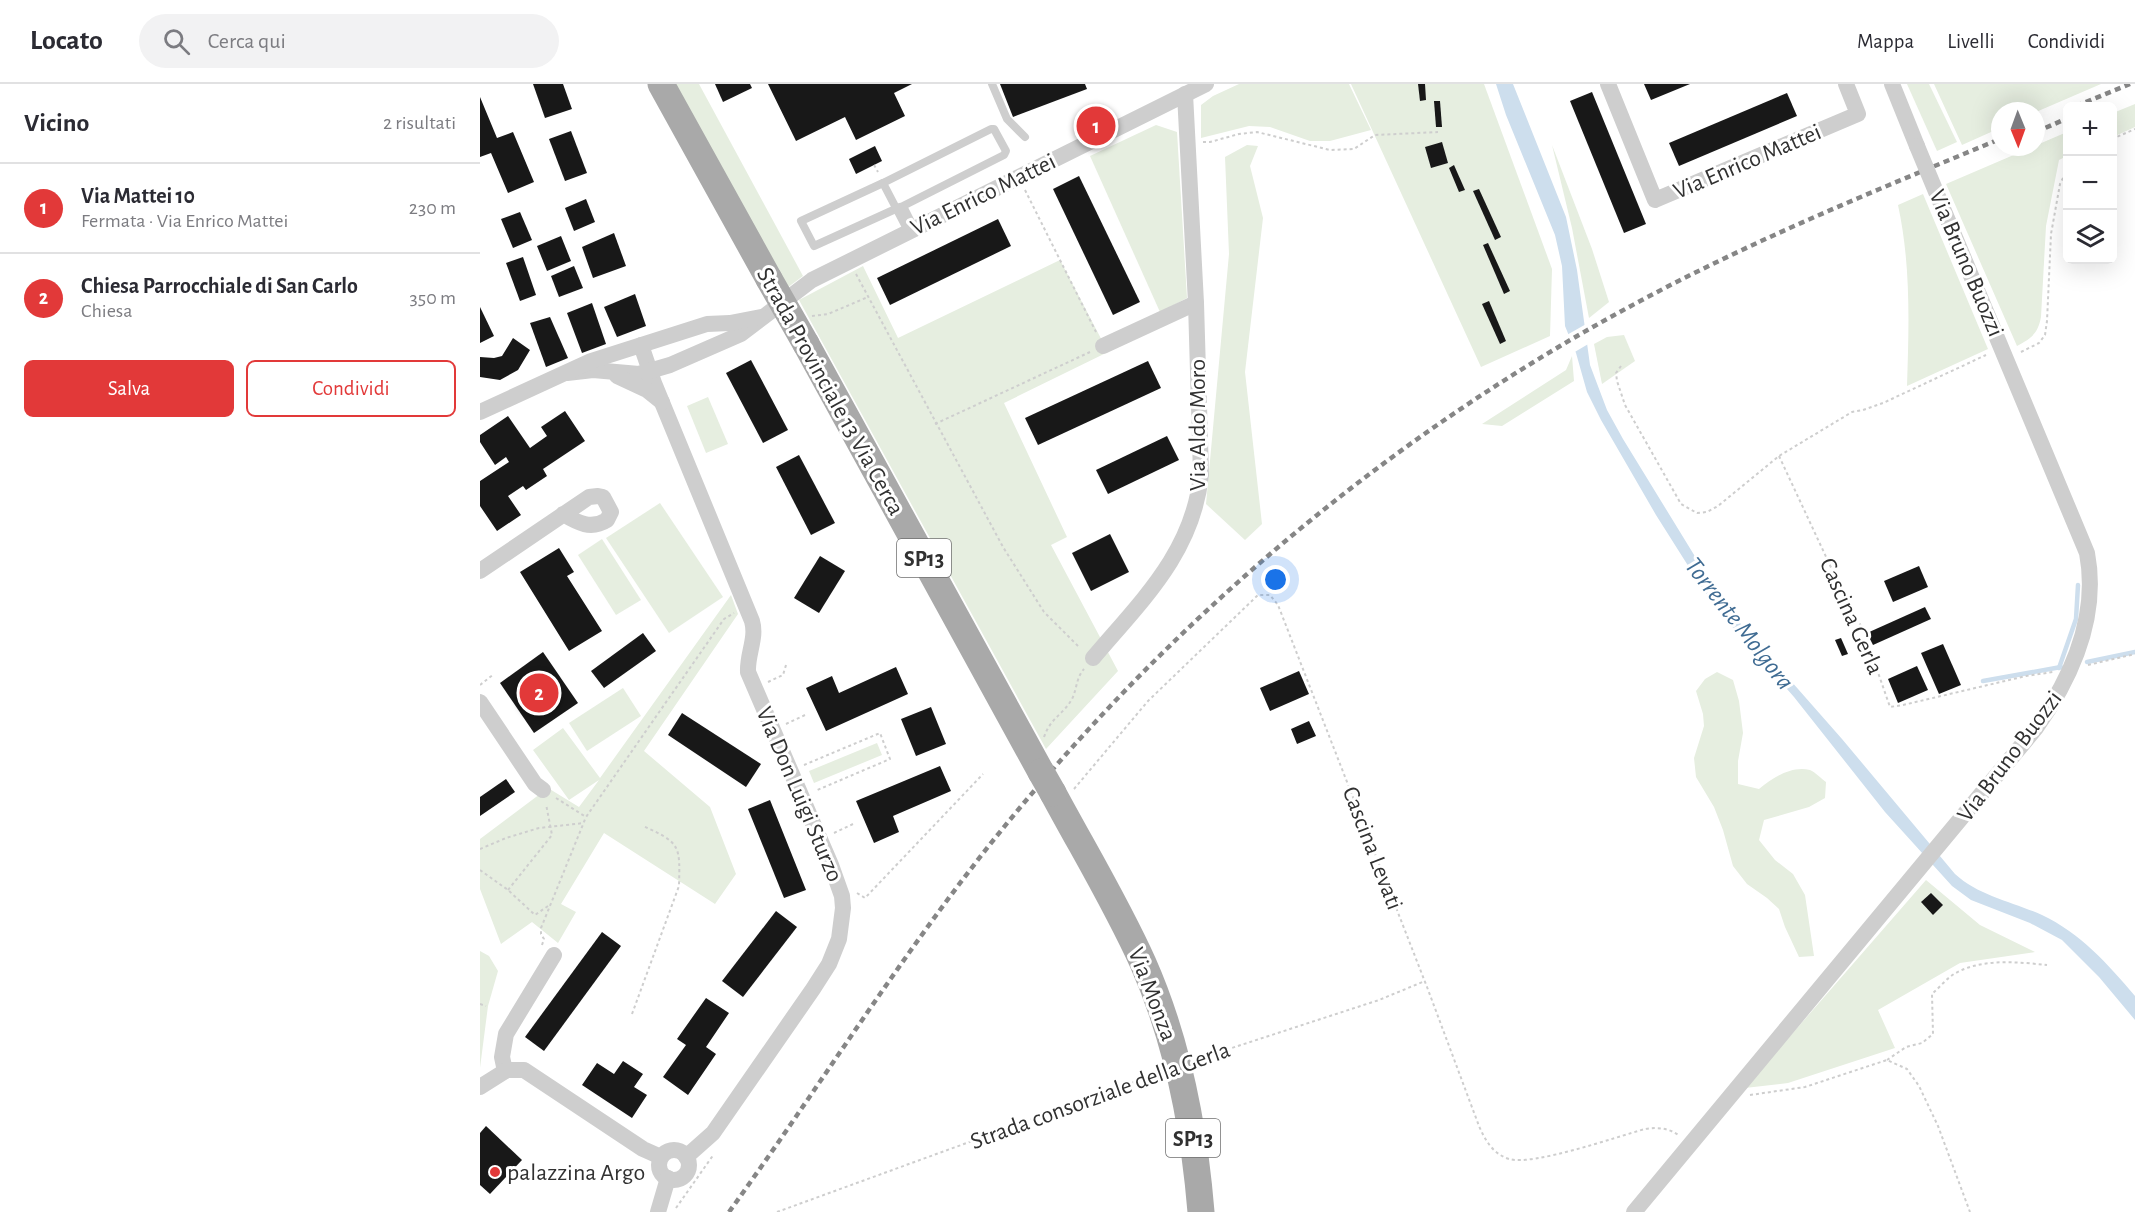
<!DOCTYPE html>
<html lang="it">
<head>
<meta charset="utf-8">
<style>
  body { margin:0; font-family:"Alegreya Sans",sans-serif; background:#f2f2f3; color:#2b2b33 }
  .controls { position:absolute; right:18px; top:18px; display:grid; overflow:hidden; border-radius:9px; box-shadow:0 6px 24px #0002 }
  .controls button { width:54px; height:54px; display:grid; place-items:center; padding:0; border:0; border-bottom:2px solid #e1e1e2; background:#fff; color:#2b2b33; font:30px sans-serif }
  .compass { position:absolute; left:1511px; top:18px; width:54px; height:54px; border-radius:50%; background:#fff; box-shadow:0 6px 24px #0002; rotate:179deg }
  .you { position:absolute; left:796px; top:496px; width:21px; height:21px; margin:-15px; border:4px solid #fff; border-radius:50%; background:#1a73e8; box-shadow:0 0 0 9px #1a73e833 }
  .badge { display:grid; place-items:center; width:39px; height:39px; border-radius:50%; background:#e23939; color:#fff; font-size:20px; font-weight:700 }
  .pin { position:absolute; translate:-50% -50%; border:3px solid #fff; box-shadow:0 2px 6px #0006 }
  .list { margin:0; padding:0; list-style:none }
  h2 { display:flex; justify-content:space-between; align-items:center; height:78px; margin:0; padding:0 24px; font-size:26px }
  h2 small { font-size:20px; font-weight:400; color:#7c7c81 }
  .list li { display:grid; grid-template-columns:39px 1fr auto; gap:18px; align-items:center; box-sizing:border-box; height:90px; padding:0 24px; border-top:2px solid #e1e1e2 }
  .list b { display:block; font-size:22px; white-space:nowrap }
  .list p { margin:0; font-size:20px; white-space:nowrap; color:#7c7c81 }
  .list em { font-size:20px; font-style:normal; color:#7c7c81 }
  .actions { display:flex; gap:12px; padding:18px 24px }
  .actions a { flex:1; padding:14px 0; border:2px solid #e23939; border-radius:9px; text-align:center; font-size:21px; color:#e23939 }
  .actions .main { background:#e23939; color:#fff }
  .icon { flex:none; width:33px; height:33px; fill:none; stroke:currentColor; stroke-width:2; stroke-linecap:round; stroke-linejoin:round }
  .map { position:relative; flex:none; width:1655px; height:1128px; overflow:hidden }
  header { display:flex; align-items:center; gap:36px; box-sizing:border-box; height:84px; padding:0 30px; background:#fff; border-bottom:2px solid #e1e1e2 }
  header strong { font-size:28px }
  nav { display:flex; gap:33px; margin-inline-start:auto; font-size:21px }
  .search { width:420px; height:54px; background:#f2f2f3; display:flex; align-items:center; gap:15px; box-sizing:border-box; padding:0 21px; border-radius:33px; color:#7c7c81; font-size:22px }
  main { display:flex }
  aside { flex:1; background:#fff }
  .map>svg:first-child { display:block }
</style>
</head>
<body>
<header>
<strong>Locato</strong>
<div class="search"><svg class="icon" aria-label="search" viewBox="0 0 24 24"><circle cx="10" cy="10" r="6"/><path d="M15 15l6 6"/></svg>Cerca qui</div>
<nav><a>Mappa</a><a>Livelli</a><a>Condividi</a></nav>
</header>
<main>
<aside>
<h2>Vicino<small>2 risultati</small></h2>
<ul class="list">
<li><span class="badge">1</span><div><b>Via Mattei 10</b><p>Fermata · Via Enrico Mattei</p></div><em>230 m</em></li>
<li><span class="badge">2</span><div><b>Chiesa Parrocchiale di San Carlo</b><p>Chiesa</p></div><em>350 m</em></li>
</ul>
<div class="actions"><a class="main">Salva</a><a>Condividi</a></div>
</aside>
<div class="map">
<svg width="1655" height="1128" viewBox="0 0 1655 1128">
  <rect width="100%" height="100%" fill="#fff"/>
  <g fill="#e6eee0">
    <polygon points="192,0 219,0 323,192 307,204"/>
    <polygon points="759,0 869,0 891,46 850,57 830,57 790,43 769,42 721,54 721,21 733,12"/>
    <polygon points="871,0 1004,0 1072,185 1070,252 1001,283"/>
    <polygon points="1427,0 1449,0 1477,58 1457,67"/>
    <polygon points="1454,0 1621,0 1556,28 1520,27 1520,44 1482,61"/>
    <polygon points="1655,20 1655,43 1633,53 1633,29"/>
    <polygon points="676,41 697,48 707,214 680,228 610,72"/>
    <path d="M 1587,48 L 1587,72 L 1579,76 L 1566,142 L 1561,233 C 1558,249 1552,254 1537,262 L 1466,100 Z"/>
    <polygon points="767,61 778,62 770,82 783,134 765,288 782,440 765,456 726,420 749,170 745,73"/>
    <polygon points="1072,61 1112,165 1129,218 1109,234 1092,144"/>
    <path d="M 1443,110 L 1508,265 L 1427,302 C 1429,241 1431,181 1418,121 Z"/>
    <polygon points="580,176 628,268 524,319 587,453 571,461 638,587 566,665 319,216 383,182 418,254"/>
    <polygon points="1144,251 1155,277 1122,300 1114,260 1127,253"/>
    <polygon points="1092,272 1094,297 1022,342 1002,340 1086,286"/>
    <polygon points="228,313 248,360 226,369 207,322"/>
    <polygon points="180,419 243,513 189,549 126,454"/>
    <polygon points="122,455 161,516 136,531 98,471"/>
    <polygon points="251,511 258,530 164,667 230,723 256,790 235,820 124,749 81,820 96,828 78,859 52,838 21,860 0,805 0,755 68,704 99,723 119,696 89,716 53,666 83,644 120,694"/>
    <path d="M 1237,588 L 1253,596 L 1259,617 L 1263,649 L 1258,677 L 1258,700 L 1279,705 C 1292,694 1312,681 1330,686 C 1335,688 1342,695 1346,698 L 1345,714 L 1329,723 L 1284,736 L 1279,756 L 1295,776 L 1313,790 L 1325,811 L 1334,872 L 1319,873 L 1305,843 L 1299,825 L 1287,814 L 1267,800 L 1253,782 L 1243,746 L 1234,723 L 1216,693 L 1214,674 L 1224,642 L 1223,630 L 1216,607 L 1225,595 Z"/>
    <polygon points="143,604 161,632 107,667 89,639"/>
    <polygon points="397,659 402,671 334,699 329,687"/>
    <polygon points="1446,796 1500,841 1555,868 1480,879 1398,926 1415,964 1308,999 1265,1004"/>
    <polygon points="0,867 9,872 18,887 8,922 0,984"/>
  </g>
  <path fill="#cddeed" d="M 1016,0 L 1033,0 L 1086,133 L 1097,186 L 1110,281 L 1127,326 L 1143,355 L 1246,523 L 1362,655 L 1475,790 C 1499,812 1533,818 1562,831 C 1600,849 1628,880 1655,912 L 1655,936 L 1619,893 L 1582,856 L 1550,839 L 1491,816 L 1472,802 L 1405,728 L 1314,613 L 1241,530 L 1219,499 L 1176,431 L 1121,336 L 1107,308 L 1096,269 L 1085,242 L 1082,182 L 1075,151 L 1026,31 Z"/>
  <polygon fill="#fff" points="1108,239 1110,259 1093,269 1085,252"/>
  <g fill="none" stroke-linecap="round" stroke-linejoin="round">
    <g stroke="#cddeed" stroke-width="4.5">
      <polyline points="1607,578 1655,568"/>
      <polyline points="1579,584 1596,535 1598,501"/>
      <polyline points="1503,597 1581,583"/>
    </g>
  </g>
  <g fill="#181818">
    <polygon points="53,0 83,0 92,25 65,34"/>
    <polygon points="235,0 270,0 272,4 243,18"/>
    <polygon points="288,0 432,0 414,9 425,32 376,56 365,33 316,57"/>
    <polygon points="520,0 605,0 607,5 533,33"/>
    <polygon points="938,0 945,0 946,16 940,17"/>
    <polygon points="1164,0 1210,0 1171,16"/>
    <polygon points="1112,8 1166,140 1144,149 1090,17"/>
    <polygon points="1307,9 1317,32 1199,82 1189,59"/>
    <polygon points="0,13 17,54 33,48 54,98 28,109 11,69 0,73"/>
    <polygon points="954,17 960,17 962,43 956,43"/>
    <polygon points="91,47 107,89 85,97 69,55"/>
    <polygon points="962,58 968,79 951,84 945,63"/>
    <polygon points="395,62 402,77 376,90 369,75"/>
    <polygon points="974,81 985,106 979,108 969,84"/>
    <polygon points="599,92 660,218 633,231 573,105"/>
    <polygon points="999,105 1021,153 1015,156 993,107"/>
    <polygon points="106,115 115,138 94,147 85,124"/>
    <polygon points="40,128 52,156 33,164 21,135"/>
    <polygon points="518,135 531,162 410,221 397,194"/>
    <polygon points="134,149 146,182 113,194 102,163"/>
    <polygon points="81,152 91,177 67,187 57,162"/>
    <polygon points="1008,159 1030,207 1024,210 1003,161"/>
    <polygon points="43,173 56,211 40,217 26,179"/>
    <polygon points="94,182 103,204 79,213 71,192"/>
    <polygon points="155,210 166,242 137,253 124,223"/>
    <polygon points="1009,217 1026,257 1020,260 1002,220"/>
    <polygon points="112,219 126,260 102,269 87,229"/>
    <polygon points="0,223 14,252 0,259"/>
    <polygon points="70,233 88,274 66,283 50,239"/>
    <polygon points="33,254 50,266 38,286 20,296 0,293 0,273 14,274 22,272"/>
    <polygon points="271,276 308,346 283,359 246,289"/>
    <polygon points="668,277 681,304 558,361 545,334"/>
    <polygon points="85,327 105,357 63,385 67,392 46,406 43,402 28,412 41,431 17,447 0,422 0,397 29,378 26,373 15,381 0,358 0,351 28,332 50,364 67,352 61,343"/>
    <polygon points="687,352 699,376 628,410 616,386"/>
    <polygon points="319,371 355,439 331,451 296,383"/>
    <polygon points="630,450 649,488 611,507 592,469"/>
    <polygon points="79,464 94,488 87,492 122,547 89,567 40,488"/>
    <polygon points="340,472 365,487 339,529 314,514"/>
    <polygon points="1439,482 1448,503 1413,518 1404,497"/>
    <polygon points="1445,523 1451,535 1393,561 1387,549"/>
    <polygon points="163,549 176,567 124,604 111,587"/>
    <polygon points="1361,554 1368,570 1362,572 1355,556"/>
    <polygon points="1463,560 1481,601 1459,610 1441,569"/>
    <polygon points="63,568 98,619 54,649 20,599"/>
    <polygon points="1437,582 1448,606 1418,619 1408,595"/>
    <polygon points="416,583 428,610 346,647 326,604 352,592 359,609"/>
    <polygon points="819,587 829,610 790,627 780,604"/>
    <polygon points="451,623 466,660 436,672 421,635"/>
    <polygon points="202,629 281,680 266,703 188,651"/>
    <polygon points="829,637 836,652 817,660 811,645"/>
    <polygon points="460,682 471,707 413,732 419,748 394,759 376,717"/>
    <polygon points="26,695 35,708 0,732 0,713"/>
    <polygon points="290,716 326,806 304,814 268,725"/>
    <polygon points="1451,809 1463,821 1453,831 1441,818"/>
    <polygon points="296,827 317,843 263,913 242,897"/>
    <polygon points="122,848 141,862 64,967 45,953"/>
    <polygon points="226,914 249,929 226,963 236,970 208,1011 183,993 206,961 197,955"/>
    <polygon points="143,977 163,990 154,1003 167,1011 152,1034 102,1001 117,979 134,990"/>
    <polygon points="6,1042 42,1076 10,1110 0,1101 0,1049"/>
  </g>
  <g fill="none" stroke-linecap="round" stroke-linejoin="round">
    <g stroke="#cecece" stroke-width="2" stroke-dasharray="3 3" stroke-linecap="butt">
      <polyline points="1632,55 1655,45"/>
      <polyline points="723,58 730,58 759,50 777,48 850,66 874,65 895,51 958,48"/>
      <polyline points="394,81 398,88"/>
      <polyline points="545,106 616,248"/>
      <polyline points="376,190 523,463 564,528 600,564"/>
      <polyline points="332,232 348,230 388,213"/>
      <polyline points="1541,268 1559,259 1565,251 1567,237 1571,150 1580,100 1588,84"/>
      <polyline points="1141,282 1136,289 1137,297 1145,321 1201,420 1217,429 1227,428 1238,422 1299,372 1372,328 1383,326 1403,319 1506,271"/>
      <polyline points="455,340 610,268"/>
      <polyline points="1299,372 1355,492 1384,548 1410,623 1423,621 1546,592 1573,588"/>
      <polyline points="1608,581 1655,570"/>
      <polyline points="288,598 303,591 306,581"/>
      <polyline points="0,601 14,590"/>
      <polyline points="306,640 325,631"/>
      <path d="M 564,653 C 571,633 583,631 592,615 C 597,605 596,594 604,585"/>
      <polyline points="324,681 400,649 410,675 335,707"/>
      <path d="M 594,705 L 668,617 L 778,511 L 790,511 L 798,521 L 947,903 L 999,1042 C 1005,1056 1013,1070 1029,1075 C 1053,1082 1136,1053 1165,1045 C 1178,1043 1189,1044 1200,1052"/>
      <polyline points="76,714 106,733 244,535 254,529"/>
      <polyline points="354,749 373,740"/>
      <polyline points="0,765 26,754 59,744 104,739"/>
      <polyline points="0,786 28,806 55,831 68,822"/>
      <polyline points="28,806 72,751 66,720"/>
      <polyline points="377,809 385,814 503,690"/>
      <polyline points="62,861 64,855 61,850 61,844 106,733"/>
      <polyline points="0,920 6,922"/>
      <path d="M 152,930 L 199,802 C 200,762 201,759 163,742"/>
      <polyline points="718,975 899,916 945,897"/>
      <path d="M 1407,976 L 1426,963 L 1442,959 L 1453,950 L 1452,910 C 1459,904 1466,895 1474,890 C 1501,874 1537,878 1567,881"/>
      <polyline points="1270,1011 1325,1003 1407,976 1427,985 1439,1002 1458,1042 1490,1128"/>
      <polyline points="196,1124 234,1070"/>
      <polyline points="297,1128 679,989"/>
    </g>
    <g stroke="#cecece" stroke-width="8">
      <polyline points="512,0 527,35 545,53"/>
      <polyline points="403,99 321,137 334,162 420,123"/>
      <polyline points="428,147 403,99 511,45 514,45 526,67 524,71 423,122 434,144"/>
    </g>
    <g stroke="#cecece" stroke-width="16">
      <polyline points="1128,0 1175,116 1378,30 1366,0"/>
      <polyline points="1412,0 1437,62"/>
      <path d="M 161,261 L 174,299 L 272,537 C 277,554 267,570 268,588 L 351,781 L 362,812 L 363,824 L 359,855 L 349,880 L 333,905 L 233,1049 L 206,1073"/>
      <polyline points="623,262 716,219"/>
      <polyline points="87,289 113,286 159,290 190,281 261,250 332,196 726,0"/>
      <polyline points="137,292 167,306 182,318"/>
      <polyline points="0,328 111,277 227,240 250,239 281,233"/>
      <path d="M 0,487 L 109,413 L 118,412 L 123,413 L 131,428 L 127,436 C 111,446 98,439 83,430"/>
      <path d="M 613,574 C 661,517 713,469 721,391 L 716,219 L 705,10"/>
      <polyline points="0,618 55,700 63,706"/>
      <polyline points="25,987 22,973 26,950 74,871"/>
      <polyline points="0,1003 27,986 44,986 163,1065 181,1073"/>
      <circle cx="194" cy="1081" r="15"/>
      <polyline points="178,1128 188,1094"/>
      <path d="M 1154,1128 L 1556,644 C 1592,593 1619,532 1607,469 L 1459,115"/>
    </g>
    <g stroke="#a9a9a9" stroke-width="27">
      <polyline points="181,0 289,195"/>
      <polyline points="326,260 561,688"/>
      <path d="M 573,709 C 603,765 637,821 663,879 C 698,958 714,1042 721,1128"/>
    </g>
    <g stroke="#868686" stroke-width="4.5" stroke-dasharray="6 4.5" stroke-linecap="butt">
      <polyline points="1596,22 1650,0"/>
      <polyline points="1556,48 1588,34"/>
      <path d="M 249,1128 C 346,994 432,853 538,726 C 711,518 923,343 1162,216 C 1278,154 1399,105 1520,55"/>
    </g>
    <polyline stroke="#cecece" stroke-width="16" points="1437,62 1459,115"/>
    <g stroke="#a9a9a9" stroke-width="27">
      <polyline points="289,195 326,260"/>
      <polyline points="561,688 573,709"/>
    </g>
  </g>
  <circle fill="#e23939" stroke="#fff" stroke-width="2" cx="15" cy="1088" r="6"/>
  <g text-anchor="middle" stroke-width="6" stroke-linejoin="round" paint-order="stroke">
    <g fill="#fff" stroke="#6f6f6f" stroke-width="1.5">
      <rect x="417" y="455" width="54" height="38" rx="4.5"/>
      <rect x="686" y="1035" width="54" height="38" rx="4.5"/>
    </g>
    <g font-size="22" font-weight="bold" fill="#313131">
      <text x="444" y="482">SP13</text>
      <text x="713" y="1062">SP13</text>
    </g>
    <g font-size="24" fill="#313131" stroke="#fff">
      <text transform="translate(1267 77) rotate(-23)" y="8">Via Enrico Mattei</text>
      <text transform="translate(503 110) rotate(-26)" y="8">Via Enrico Mattei</text>
      <text transform="translate(1487 179) rotate(67)" y="8">Via Bruno Buozzi</text>
      <text transform="translate(351 307) rotate(61)" y="8">Strada Provinciale 13 Via Cerca</text>
      <text transform="translate(717 341) rotate(-90)" y="8">Via Aldo Moro</text>
      <text transform="translate(1372 532) rotate(66)" y="8">Cascina Gerla</text>
      <text transform="translate(1529 672) rotate(-53)" y="8">Via Bruno Buozzi</text>
      <text transform="translate(320 710) rotate(67)" y="8">Via Don Luigi Sturzo</text>
      <text transform="translate(893 764) rotate(69)" y="8">Cascina Levati</text>
      <text transform="translate(673 910) rotate(69)" y="8">Via Monza</text>
      <text transform="translate(620 1011) rotate(-20)" y="8">Strada consorziale della Gerla</text>
    </g>
    <g font-size="24" fill="#313131" stroke="#fff" text-anchor="start">
      <text x="27" y="1096">palazzina Argo</text>
    </g>
    <g font-size="26" font-style="italic" fill="#406c93" stroke="#fff">
      <text transform="translate(1260 539) rotate(52)" y="9">Torrente Molgora</text>
    </g>
  </g>
</svg>
<div class="controls">
<button>+</button>
<button>−</button>
<button><svg class="icon" aria-label="layers" viewBox="0 0 24 24"><path d="M12 4l9 5-9 5-9-5zM3 14l9 5 9-5"/></svg></button>
</div>
<svg class="compass" viewBox="-18 -18 36 36"><path d="M0-13l5 13h-10z" fill="#e53935"/><path d="M0 13l5-13h-10z" fill="#7c7c81"/></svg>
<div class="you"></div>
<div class="pin badge" style="left:616px;top:42px">1</div>
<div class="pin badge" style="left:59px;top:609px">2</div>
</div>
</main>
</body>
</html>
